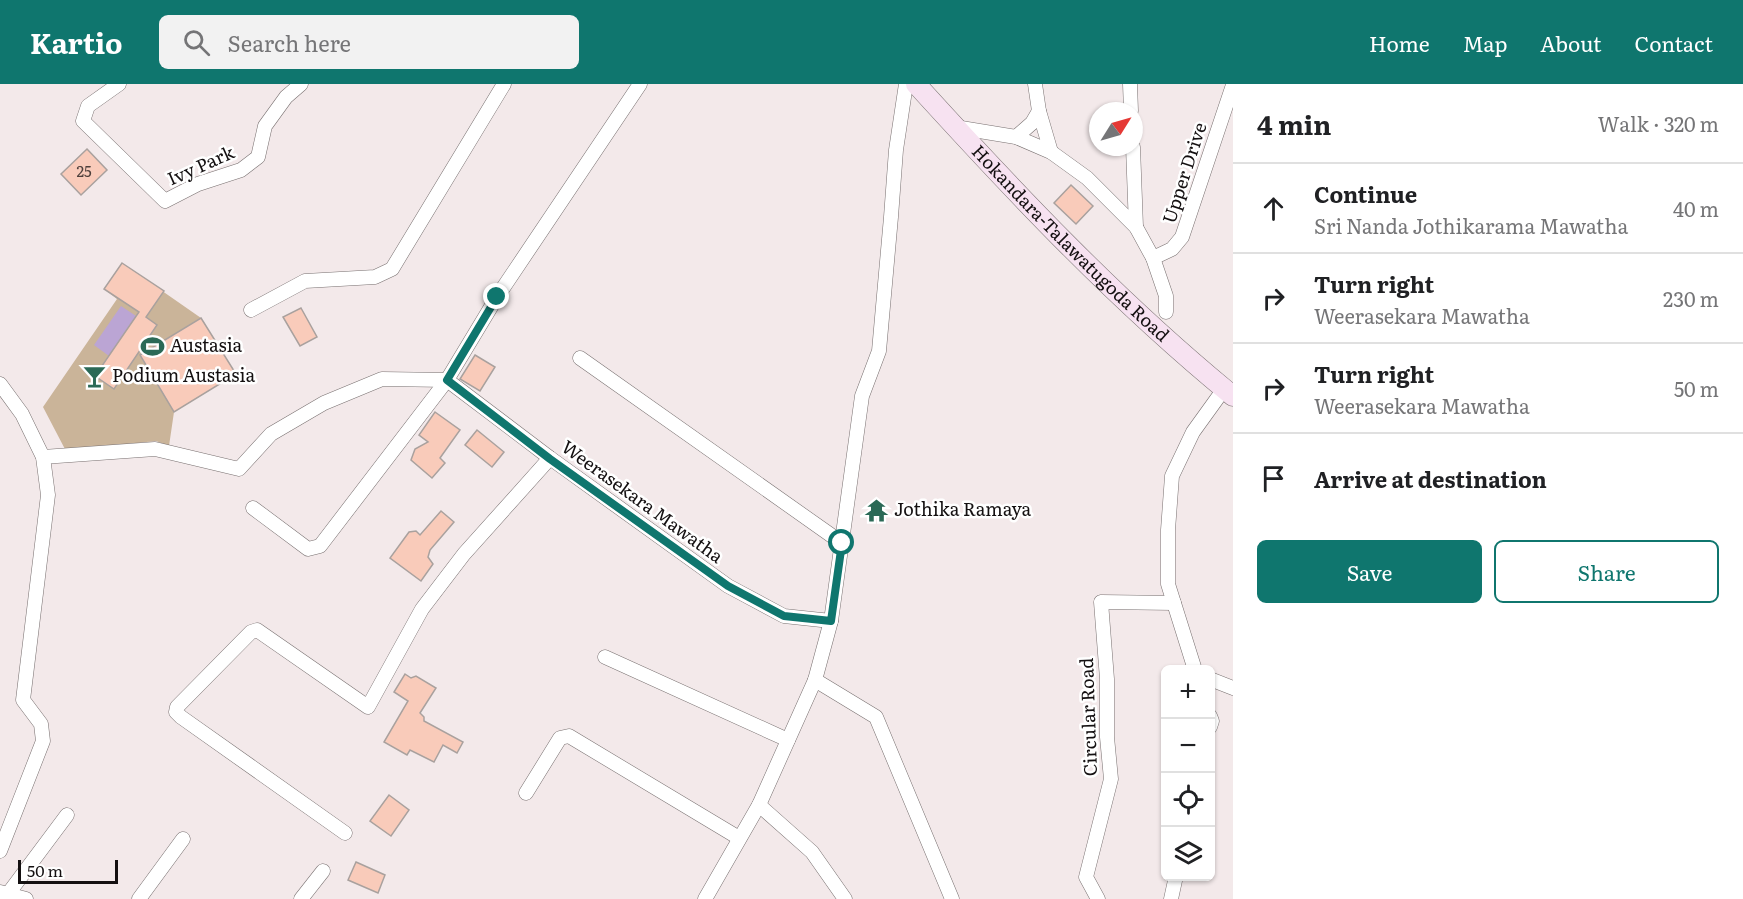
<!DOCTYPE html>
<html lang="en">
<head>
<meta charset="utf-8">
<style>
  body { margin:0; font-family:Literata,serif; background:#f2f2f2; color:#202124 }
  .controls { position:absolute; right:18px; bottom:18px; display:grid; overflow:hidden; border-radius:9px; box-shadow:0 2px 4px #0004 }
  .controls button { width:54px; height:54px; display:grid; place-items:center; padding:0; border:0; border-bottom:2px solid #e0e0e0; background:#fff; color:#202124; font:30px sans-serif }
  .compass { position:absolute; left:1089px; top:18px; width:54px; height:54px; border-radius:50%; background:#fff; box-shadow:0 2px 4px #0004; rotate:53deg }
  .scale { position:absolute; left:18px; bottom:15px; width:100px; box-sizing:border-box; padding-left:6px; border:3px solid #141011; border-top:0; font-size:16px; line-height:21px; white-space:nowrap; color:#141011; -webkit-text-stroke:4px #fff; paint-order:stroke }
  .stop { position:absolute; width:18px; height:18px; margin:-14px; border:4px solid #0f766e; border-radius:50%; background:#fff }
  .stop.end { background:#0f766e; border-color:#fff; box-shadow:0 2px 6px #0008 }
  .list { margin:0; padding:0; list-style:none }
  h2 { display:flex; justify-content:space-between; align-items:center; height:78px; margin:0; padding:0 24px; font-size:26px }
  h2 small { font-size:20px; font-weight:400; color:#757577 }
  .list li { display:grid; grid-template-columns:39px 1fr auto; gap:18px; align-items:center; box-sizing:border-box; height:90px; padding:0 24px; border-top:2px solid #e0e0e0 }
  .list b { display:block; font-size:22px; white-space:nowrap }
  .list p { margin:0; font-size:20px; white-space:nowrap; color:#757577 }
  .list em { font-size:20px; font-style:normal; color:#757577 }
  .actions { display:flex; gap:12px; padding:18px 24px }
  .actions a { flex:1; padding:14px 0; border:2px solid #0f766e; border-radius:9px; text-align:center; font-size:21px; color:#0f766e }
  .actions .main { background:#0f766e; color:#fff }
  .icon { flex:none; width:33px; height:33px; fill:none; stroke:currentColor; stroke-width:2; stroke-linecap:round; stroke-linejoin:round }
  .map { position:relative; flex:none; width:1233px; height:815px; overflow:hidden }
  header { display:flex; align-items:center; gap:36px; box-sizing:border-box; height:84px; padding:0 30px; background:#0f766e; color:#fff }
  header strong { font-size:28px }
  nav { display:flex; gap:33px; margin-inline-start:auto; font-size:21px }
  .search { width:420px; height:54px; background:#f2f2f2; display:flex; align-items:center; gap:15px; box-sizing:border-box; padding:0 21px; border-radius:9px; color:#757577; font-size:22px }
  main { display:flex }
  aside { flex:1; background:#fff }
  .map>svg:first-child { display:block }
</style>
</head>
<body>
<header>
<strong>Kartio</strong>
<div class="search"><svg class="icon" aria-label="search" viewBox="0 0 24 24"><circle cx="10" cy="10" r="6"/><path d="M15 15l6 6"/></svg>Search here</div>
<nav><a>Home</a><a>Map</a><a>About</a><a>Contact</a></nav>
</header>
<main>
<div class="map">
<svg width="1233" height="815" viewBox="0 0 1233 815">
  <rect width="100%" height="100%" fill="#f3e9ea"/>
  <polygon fill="#cab499" points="122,179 201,234 236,290 174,328 169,362 156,357 90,364 67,369 43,323 117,215 104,205"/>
  <polygon fill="#bba5d4" points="121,222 136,232 109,272 94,261"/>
  <g fill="#f9cbba" stroke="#a9a19e" stroke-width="1.5">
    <polygon points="87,65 107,86 81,111 61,90"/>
    <polygon points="1071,101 1093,122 1076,140 1054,119"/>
    <polygon points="122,179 164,207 146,233 157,241 114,305 95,292 139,228 104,205"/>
    <polygon points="301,224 317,253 300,262 283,233"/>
    <polygon points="201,234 236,290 174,328 140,271"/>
    <polygon points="475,271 495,283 480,307 460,295"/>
    <polygon points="435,328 460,346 440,374 445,379 432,394 411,376 415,365 428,358 419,351"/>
    <polygon points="477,346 504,368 492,383 465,361"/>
    <polygon points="441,427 454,438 430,466 428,473 433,480 421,497 390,474 409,448 416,447 420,451"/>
    <polygon points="405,590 411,594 416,592 436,604 420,629 424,633 424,637 463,658 457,669 443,661 434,678 410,666 407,671 384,658 408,617 394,608"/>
    <polygon points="389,711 409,726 391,752 370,737"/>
    <polygon points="356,778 385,791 378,809 348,796"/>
  </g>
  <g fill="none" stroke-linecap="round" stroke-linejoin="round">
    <defs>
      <g id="minor">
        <polyline points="119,0 88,22 83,37 165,117 198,100 241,86 258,73 265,42 286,13 301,0"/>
        <polyline points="1035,0 1039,27 1051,68"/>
        <polyline points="1130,0 1131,27"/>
        <polyline points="955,43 1016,53 1051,68 1087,94 1136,143 1153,174 1166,212 1166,228"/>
        <polyline points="1016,53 1032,39 1039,27"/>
        <polyline points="1133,63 1136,143"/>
        <polyline points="1153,174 1172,165 1182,153 1233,1"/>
        <polyline points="251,226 305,197 375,193 392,185 504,0"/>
        <polyline points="580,274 842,459"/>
        <polyline points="0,300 22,330 43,373 48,411 23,616 41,640 43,657 0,767"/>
        <polyline points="43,373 155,365 239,385 271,350 324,319 382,295 447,296 550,374 728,502 784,532 831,537"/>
        <polyline points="253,424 308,465 320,462 447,296 497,213 640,0"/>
        <polyline points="605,573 788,656"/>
        <polyline points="1195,586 1168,500 1168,446 1172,392 1193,348 1224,305"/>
        <polyline points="1210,595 1233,604"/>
        <polyline points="815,596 876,633 952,815"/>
        <polyline points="1210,632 1212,637 1210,643"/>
        <polyline points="526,709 560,654 569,652 739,754"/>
        <polyline points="759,721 812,768 845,815"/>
        <polyline points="345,749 181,633 176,628 177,623 251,548 257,546 368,623 422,525 464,470 550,374"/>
        <polyline points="0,808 26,815"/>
        <polyline points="8,810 67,731"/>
        <polyline points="139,815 183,755"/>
        <polyline points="301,815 323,787"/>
        <polyline points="705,815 759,721 815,596 831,537 862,312 879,267 891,133 896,66 906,0"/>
        <polyline points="1098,815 1086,793 1111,695 1107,653 1107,595 1101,518 1174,519"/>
        <polyline points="1171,815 1176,792"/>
      </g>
      <g id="secondary">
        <path id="s1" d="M 916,0 C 1016,110 1118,218 1233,312"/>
      </g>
    </defs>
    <use href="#minor" stroke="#787070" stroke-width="15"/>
    <use href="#secondary" stroke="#787070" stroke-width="21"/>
    <use href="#minor" stroke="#fff" stroke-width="14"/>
    <use href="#secondary" stroke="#f7e2f1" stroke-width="20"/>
  </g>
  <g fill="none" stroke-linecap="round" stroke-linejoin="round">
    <polyline stroke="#0f766e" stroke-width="8" points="497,213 447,296 550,375 728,502 784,532 831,537 842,459"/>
  </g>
  <defs>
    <symbol id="stadium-bare" viewBox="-9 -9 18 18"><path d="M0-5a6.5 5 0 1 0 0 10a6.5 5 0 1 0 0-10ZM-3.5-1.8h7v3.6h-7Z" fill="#2b6956" stroke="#fff" stroke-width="2.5" paint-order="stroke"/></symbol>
    <symbol id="bar-bare" viewBox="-9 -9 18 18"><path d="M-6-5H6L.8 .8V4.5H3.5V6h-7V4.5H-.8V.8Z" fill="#2b6956" stroke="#fff" stroke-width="2.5" paint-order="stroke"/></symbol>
    <symbol id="temple-bare" viewBox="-9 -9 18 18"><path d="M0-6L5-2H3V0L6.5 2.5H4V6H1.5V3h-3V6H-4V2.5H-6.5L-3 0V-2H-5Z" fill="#2b6956" stroke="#fff" stroke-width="2.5" paint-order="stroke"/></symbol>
  </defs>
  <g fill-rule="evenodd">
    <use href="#stadium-bare" x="136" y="246" width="33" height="33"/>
    <use href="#bar-bare" x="78" y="276" width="33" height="33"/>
    <use href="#temple-bare" x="860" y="410" width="33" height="33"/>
  </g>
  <g text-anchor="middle" stroke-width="5" stroke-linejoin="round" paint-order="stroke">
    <g font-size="15" fill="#4d3f3b">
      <text x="84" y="93">25</text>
    </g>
    <g font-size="18" fill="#141011" stroke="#fff">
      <text transform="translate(201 82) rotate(-24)" y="6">Ivy Park</text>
      <text transform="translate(1185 89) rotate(-72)" y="6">Upper Drive</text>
      <text dy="6" stroke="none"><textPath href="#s1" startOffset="222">Hokandara-Talawatugoda Road</textPath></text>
      <text transform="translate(642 418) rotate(36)" y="6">Weerasekara Mawatha</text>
      <text transform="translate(1089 633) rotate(-92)" y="6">Circular Road</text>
    </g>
    <g font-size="18" fill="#141011" stroke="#fff" text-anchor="start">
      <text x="170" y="268">Austasia</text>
      <text x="112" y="298">Podium Austasia</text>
      <text x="894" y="432">Jothika Ramaya</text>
    </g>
  </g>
</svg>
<div class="controls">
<button>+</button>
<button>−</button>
<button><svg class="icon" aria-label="locate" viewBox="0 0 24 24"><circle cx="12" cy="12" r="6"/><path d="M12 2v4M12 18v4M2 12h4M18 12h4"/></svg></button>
<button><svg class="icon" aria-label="layers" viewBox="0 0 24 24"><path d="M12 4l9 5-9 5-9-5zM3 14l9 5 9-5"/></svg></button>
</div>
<svg class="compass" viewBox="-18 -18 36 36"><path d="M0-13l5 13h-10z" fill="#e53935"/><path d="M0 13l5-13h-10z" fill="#757577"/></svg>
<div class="scale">50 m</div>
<div class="stop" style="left:842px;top:459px"></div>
<div class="stop end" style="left:497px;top:213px"></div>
</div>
<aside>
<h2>4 min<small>Walk · 320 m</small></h2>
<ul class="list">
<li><svg class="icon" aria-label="ahead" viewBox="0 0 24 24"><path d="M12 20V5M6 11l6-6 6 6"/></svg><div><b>Continue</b><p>Sri Nanda Jothikarama Mawatha</p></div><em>40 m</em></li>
<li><svg class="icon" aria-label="right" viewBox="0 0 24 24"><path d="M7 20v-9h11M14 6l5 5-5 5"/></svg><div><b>Turn right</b><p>Weerasekara Mawatha</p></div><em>230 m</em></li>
<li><svg class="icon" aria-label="right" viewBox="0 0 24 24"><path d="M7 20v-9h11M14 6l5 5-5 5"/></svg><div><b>Turn right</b><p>Weerasekara Mawatha</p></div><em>50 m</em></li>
<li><svg class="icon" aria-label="arrive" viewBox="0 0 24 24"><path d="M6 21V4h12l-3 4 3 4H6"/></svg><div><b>Arrive at destination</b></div></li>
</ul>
<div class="actions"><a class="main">Save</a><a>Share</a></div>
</aside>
</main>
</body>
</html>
